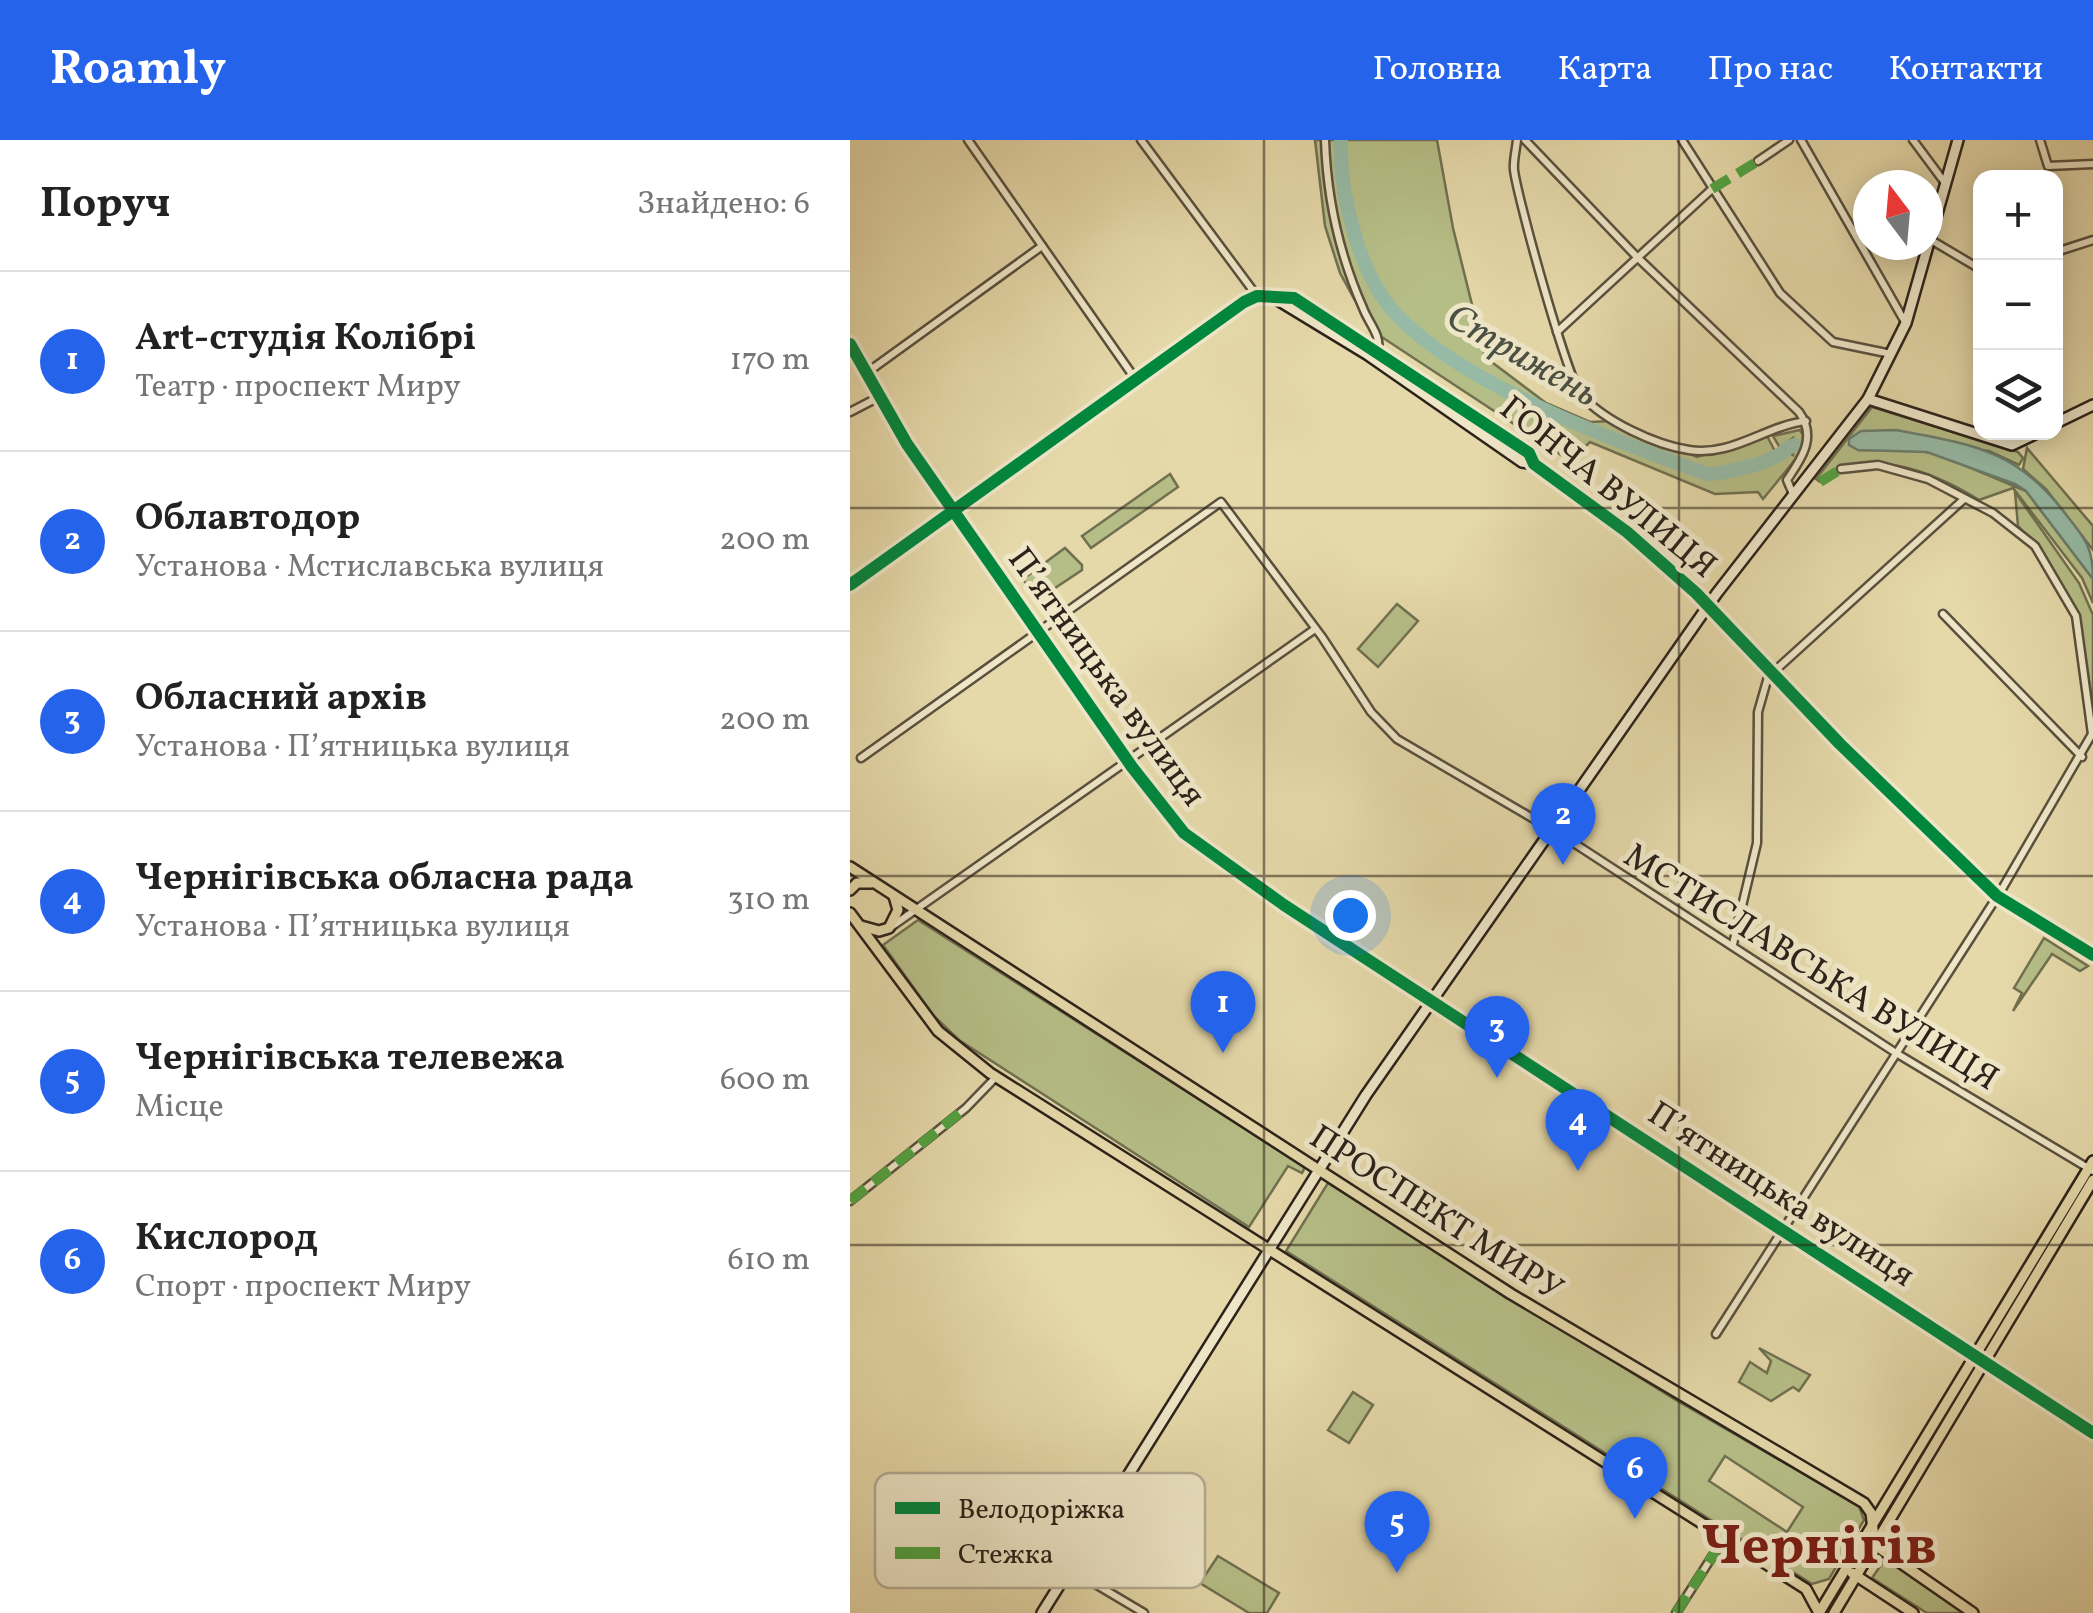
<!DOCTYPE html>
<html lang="uk">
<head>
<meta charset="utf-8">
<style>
  body { margin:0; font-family:Vollkorn,serif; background:#f2f2f2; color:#222 }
  .controls { position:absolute; right:30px; top:30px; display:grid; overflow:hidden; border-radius:20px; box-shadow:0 5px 25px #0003 }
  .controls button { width:90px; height:90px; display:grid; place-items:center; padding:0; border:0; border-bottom:2px solid #e0e0e0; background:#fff; color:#222; font:50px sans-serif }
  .compass { position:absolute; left:1003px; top:30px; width:90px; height:90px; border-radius:50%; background:#fff; box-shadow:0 5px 25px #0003; rotate:344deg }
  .you { position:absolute; left:500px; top:775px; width:35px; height:35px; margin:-25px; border:8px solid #fff; border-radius:50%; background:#1a73e8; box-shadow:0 0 0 15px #1a73e833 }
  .badge { display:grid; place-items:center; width:65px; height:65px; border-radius:50%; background:#2563eb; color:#fff; font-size:32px; font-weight:700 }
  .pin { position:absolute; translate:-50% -82px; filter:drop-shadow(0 2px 5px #0008) }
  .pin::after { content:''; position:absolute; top:52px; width:35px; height:30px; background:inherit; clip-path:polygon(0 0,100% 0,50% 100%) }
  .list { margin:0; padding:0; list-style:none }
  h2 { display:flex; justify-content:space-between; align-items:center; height:130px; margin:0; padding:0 40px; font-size:42px }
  h2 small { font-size:32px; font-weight:400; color:#767676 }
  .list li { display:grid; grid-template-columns:65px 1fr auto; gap:30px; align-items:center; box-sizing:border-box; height:180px; padding:0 40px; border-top:2px solid #e0e0e0 }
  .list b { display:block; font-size:38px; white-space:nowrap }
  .list p { margin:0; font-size:32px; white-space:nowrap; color:#767676 }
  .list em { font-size:32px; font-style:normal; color:#767676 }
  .icon { flex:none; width:55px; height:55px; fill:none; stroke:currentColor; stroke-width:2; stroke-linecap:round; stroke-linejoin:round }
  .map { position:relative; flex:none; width:1243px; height:1473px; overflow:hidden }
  header { display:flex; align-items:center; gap:60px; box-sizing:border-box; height:140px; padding:0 50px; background:#2563eb; color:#fff }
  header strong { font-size:48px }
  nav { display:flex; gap:55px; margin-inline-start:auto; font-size:35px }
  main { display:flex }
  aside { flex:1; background:#fff }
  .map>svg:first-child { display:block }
</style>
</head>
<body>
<header>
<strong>Roamly</strong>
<nav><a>Головна</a><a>Карта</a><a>Про нас</a><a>Контакти</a></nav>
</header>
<main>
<aside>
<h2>Поруч<small>Знайдено: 6</small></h2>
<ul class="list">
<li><span class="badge">1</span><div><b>Art-студія Колібрі</b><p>Театр · проспект Миру</p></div><em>170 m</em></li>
<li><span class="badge">2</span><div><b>Облавтодор</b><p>Установа · Мстиславська вулиця</p></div><em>200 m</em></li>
<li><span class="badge">3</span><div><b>Обласний архів</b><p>Установа · Пʼятницька вулиця</p></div><em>200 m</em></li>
<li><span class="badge">4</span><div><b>Чернігівська обласна рада</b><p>Установа · Пʼятницька вулиця</p></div><em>310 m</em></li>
<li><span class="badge">5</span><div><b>Чернігівська телевежа</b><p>Місце</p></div><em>600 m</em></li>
<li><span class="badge">6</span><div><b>Кислород</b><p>Спорт · проспект Миру</p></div><em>610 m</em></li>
</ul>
</aside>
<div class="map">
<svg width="1243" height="1473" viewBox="0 0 1243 1473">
  <rect width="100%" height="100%" fill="#e5d8a9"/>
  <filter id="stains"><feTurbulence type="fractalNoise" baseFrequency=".002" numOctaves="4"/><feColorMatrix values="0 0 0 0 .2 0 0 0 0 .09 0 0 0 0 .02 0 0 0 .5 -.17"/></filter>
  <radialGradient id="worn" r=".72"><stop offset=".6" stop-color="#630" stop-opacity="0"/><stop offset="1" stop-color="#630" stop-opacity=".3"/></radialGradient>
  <g fill="#b6be87" stroke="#707050" stroke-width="2.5" fill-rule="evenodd">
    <polygon points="465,0 587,0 603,88 635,217 696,263 740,282 761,281 847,317 917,296 927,315 936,311 943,315 943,298 930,308 923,296 950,290 956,299 953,310 913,359 908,352 865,354 740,302 720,321 521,190 490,133 475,86"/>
    <path d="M 1022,267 L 1168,312 L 1173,318 L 1169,325 L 1139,311 L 999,299 L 1008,310 L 1066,310 L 1090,315 L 1176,351 L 1243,439 L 1243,463 L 1232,438 L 1163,348 L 1129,360 C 1086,333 1015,303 970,342 L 966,339 Z"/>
    <polygon points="1177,308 1243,386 1243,410 1196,349 1173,329"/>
    <polygon points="320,334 328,347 241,408 232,396"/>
    <polygon points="1165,352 1229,443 1243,475 1243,567 1229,476 1192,411 1168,386"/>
    <polygon points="215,408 232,425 232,430 187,460 173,439"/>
    <polygon points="547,464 568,481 528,527 508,509"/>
    <polygon points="68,780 455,1027 452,1033 438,1026 399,1087 109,900 84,876 33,805"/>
    <polygon points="1194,798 1238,826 1230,831 1202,814 1163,871 1172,853 1164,848"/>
    <path d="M 478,1043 L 824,1259 L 1009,1366 L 1014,1380 L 979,1439 L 962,1444 L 436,1111 ZM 875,1316 L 953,1367 L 937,1392 L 859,1341 Z"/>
    <polygon points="909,1208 960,1235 949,1251 943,1247 921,1261 889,1242 900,1222 917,1233 921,1221"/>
    <polygon points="503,1252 523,1265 499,1303 478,1290"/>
    <polygon points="368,1416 429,1453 417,1473 399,1473 350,1443"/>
    <polygon points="1036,1418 1119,1473 1077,1473 1022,1438"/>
  </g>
  <path fill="#96baa5" stroke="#6b7d6d" stroke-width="2.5" d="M 1046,290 C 1120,304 1166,309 1214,372 C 1234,398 1243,405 1243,439 L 1176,351 L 1165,344 L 1077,312 L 1008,310 L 999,305 L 999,299 L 1011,291 Z"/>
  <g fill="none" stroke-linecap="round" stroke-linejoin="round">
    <path stroke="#96baa5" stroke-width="14" d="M 491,0 C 489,53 509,134 545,173 C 613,246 764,300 857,334 C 867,335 913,324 923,318 C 932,314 935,308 945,305"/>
    <defs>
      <g id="street">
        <polyline points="118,0 286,240"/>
        <polyline points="291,0 407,156"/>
        <path d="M 475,0 C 477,59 489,114 513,168 C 519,184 531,194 528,211"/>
        <path d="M 667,0 C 666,10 663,21 664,30 C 667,56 718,242 732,256 C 755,281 805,305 839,310 C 882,317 915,286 956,281"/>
        <path d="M 675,0 L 786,116 L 949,272 C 967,297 952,318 937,340 L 943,354"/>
        <polyline points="832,0 930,153 983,202 1041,214"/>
        <polyline points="951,0 1055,182"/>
        <polyline points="1063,0 1095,43"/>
        <polyline points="1190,0 1198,26 1243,24"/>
        <polyline points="908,21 939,0"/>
        <polyline points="1081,100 1130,129"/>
        <polyline points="1206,112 1243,100"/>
        <polyline points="707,192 862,49"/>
        <polyline points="0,204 57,304 282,627 334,693 434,765 1243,1293"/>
        <polyline points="15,234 192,106"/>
        <polyline points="0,272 27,258"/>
        <polyline points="1093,474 1232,617"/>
        <polyline points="11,618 371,362 472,497 521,572 547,599 713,696 1046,913 1243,1031"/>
        <polyline points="41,787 465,489"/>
        <polyline points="883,804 907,703 908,572 918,537 1114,359"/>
        <polyline points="0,1061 116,968 146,937"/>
        <polyline points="866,1194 1152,749 1242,594 1226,476 1185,406 1143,373 1078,339 1028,325 991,329"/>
        <polyline points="220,1429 294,1473"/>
        <polyline points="826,1473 867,1409"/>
      </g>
      <g id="secondary">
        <polyline points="426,159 518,215 672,322 684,324"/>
        <polyline points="1018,259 1162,305 1189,292"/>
        <polyline points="1206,283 1243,265"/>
        <polyline points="0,445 394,162 407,156 444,158 679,313 684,324 777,392 846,453 990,604 1147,756 1243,815"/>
        <polyline points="192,1473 516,955 867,453 1018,259 1056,183 1108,0"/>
      </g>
      <g id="primary">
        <polyline points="0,727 661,1154 1014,1363 1021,1373 1025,1405 1123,1473"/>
        <polyline points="0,750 7,743 21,743"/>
        <polyline points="0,773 88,891 140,933 956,1449 969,1473"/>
        <polyline points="11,786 29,791 39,788 48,770 44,756"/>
        <polyline points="1002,1433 1063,1473"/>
        <polyline points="969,1473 1243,1021"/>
        <polyline points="984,1473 1243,1040"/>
      </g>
    </defs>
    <use href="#street" stroke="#5a503e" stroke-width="11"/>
    <use href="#secondary" stroke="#2b221a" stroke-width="14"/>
    <use href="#primary" stroke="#2b221a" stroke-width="14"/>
    <use href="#street" stroke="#eee6c7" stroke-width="6"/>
    <use href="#secondary" stroke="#eee6c7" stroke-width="9"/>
    <use href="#primary" stroke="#e5d8a9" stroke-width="9"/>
    <g stroke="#51a240" stroke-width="10" stroke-dasharray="20 10" stroke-linecap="butt">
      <polyline points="862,49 908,21"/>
      <polyline points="970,342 991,329"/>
      <polyline points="0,1061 116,968"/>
      <polyline points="826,1473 867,1409"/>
    </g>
    <defs>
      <g id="cycleway">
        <polyline points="0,204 57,304 282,627 334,693 434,765 1243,1293"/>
        <polyline points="0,445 394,162 407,156 444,158 679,313 684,324 777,392 846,453 990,604 1147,756 1243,815"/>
      </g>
    </defs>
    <use href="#cycleway" stroke="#eee6c7" stroke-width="19"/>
    <use href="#cycleway" stroke="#00873e" stroke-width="12"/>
  </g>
  <path fill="none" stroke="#2b221a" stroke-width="2.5" stroke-opacity="0.55" d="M 414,0 L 414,1473M 829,0 L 829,1473M 0,368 L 1243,368M 0,736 L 1243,736M 0,1105 L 1243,1105"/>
  <g text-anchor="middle" stroke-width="10" stroke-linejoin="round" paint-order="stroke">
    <g font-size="35" fill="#2b221a" stroke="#eee6c7">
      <text transform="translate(759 346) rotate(39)" y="12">ГОНЧА ВУЛИЦЯ</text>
      <text transform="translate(258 536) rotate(54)" y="12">Пʼятницька вулиця</text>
      <text transform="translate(962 826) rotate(32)" y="12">МСТИСЛАВСЬКА ВУЛИЦЯ</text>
      <text transform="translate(932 1053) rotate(33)" y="12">Пʼятницька вулиця</text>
      <text transform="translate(587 1072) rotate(33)" y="12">ПРОСПЕКТ МИРУ</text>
    </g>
    <g font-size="38" font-style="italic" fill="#4b5044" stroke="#eee6c7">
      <text transform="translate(673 214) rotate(30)" y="13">Стрижень</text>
    </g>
    <g font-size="55" font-weight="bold" fill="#7a1f14" stroke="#eee6c7">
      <text x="969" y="1423">Чернігів</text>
    </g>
  </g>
  <rect x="25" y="1333" width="330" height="115" rx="15" fill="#eee6c7" stroke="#b4ab93" stroke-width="2.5"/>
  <rect x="45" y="1362" width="45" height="12" fill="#00873e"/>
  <rect x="45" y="1407" width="45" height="12" fill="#51a240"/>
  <g font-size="28" fill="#2b221a">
    <text x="108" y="1378">Велодоріжка</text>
    <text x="108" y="1423">Стежка</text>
  </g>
  <rect width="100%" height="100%" filter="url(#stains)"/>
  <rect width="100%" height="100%" fill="url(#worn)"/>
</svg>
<div class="controls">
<button>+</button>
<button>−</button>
<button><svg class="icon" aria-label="layers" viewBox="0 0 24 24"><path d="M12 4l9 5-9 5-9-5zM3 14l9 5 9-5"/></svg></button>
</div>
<svg class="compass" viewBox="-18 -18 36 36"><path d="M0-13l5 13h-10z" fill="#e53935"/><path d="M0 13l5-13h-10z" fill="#767676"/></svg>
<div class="you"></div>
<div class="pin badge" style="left:373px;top:913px">1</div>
<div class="pin badge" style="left:713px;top:725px">2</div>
<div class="pin badge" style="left:647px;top:938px">3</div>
<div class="pin badge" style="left:728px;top:1031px">4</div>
<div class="pin badge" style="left:547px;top:1433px">5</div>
<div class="pin badge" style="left:785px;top:1379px">6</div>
</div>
</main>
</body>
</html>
